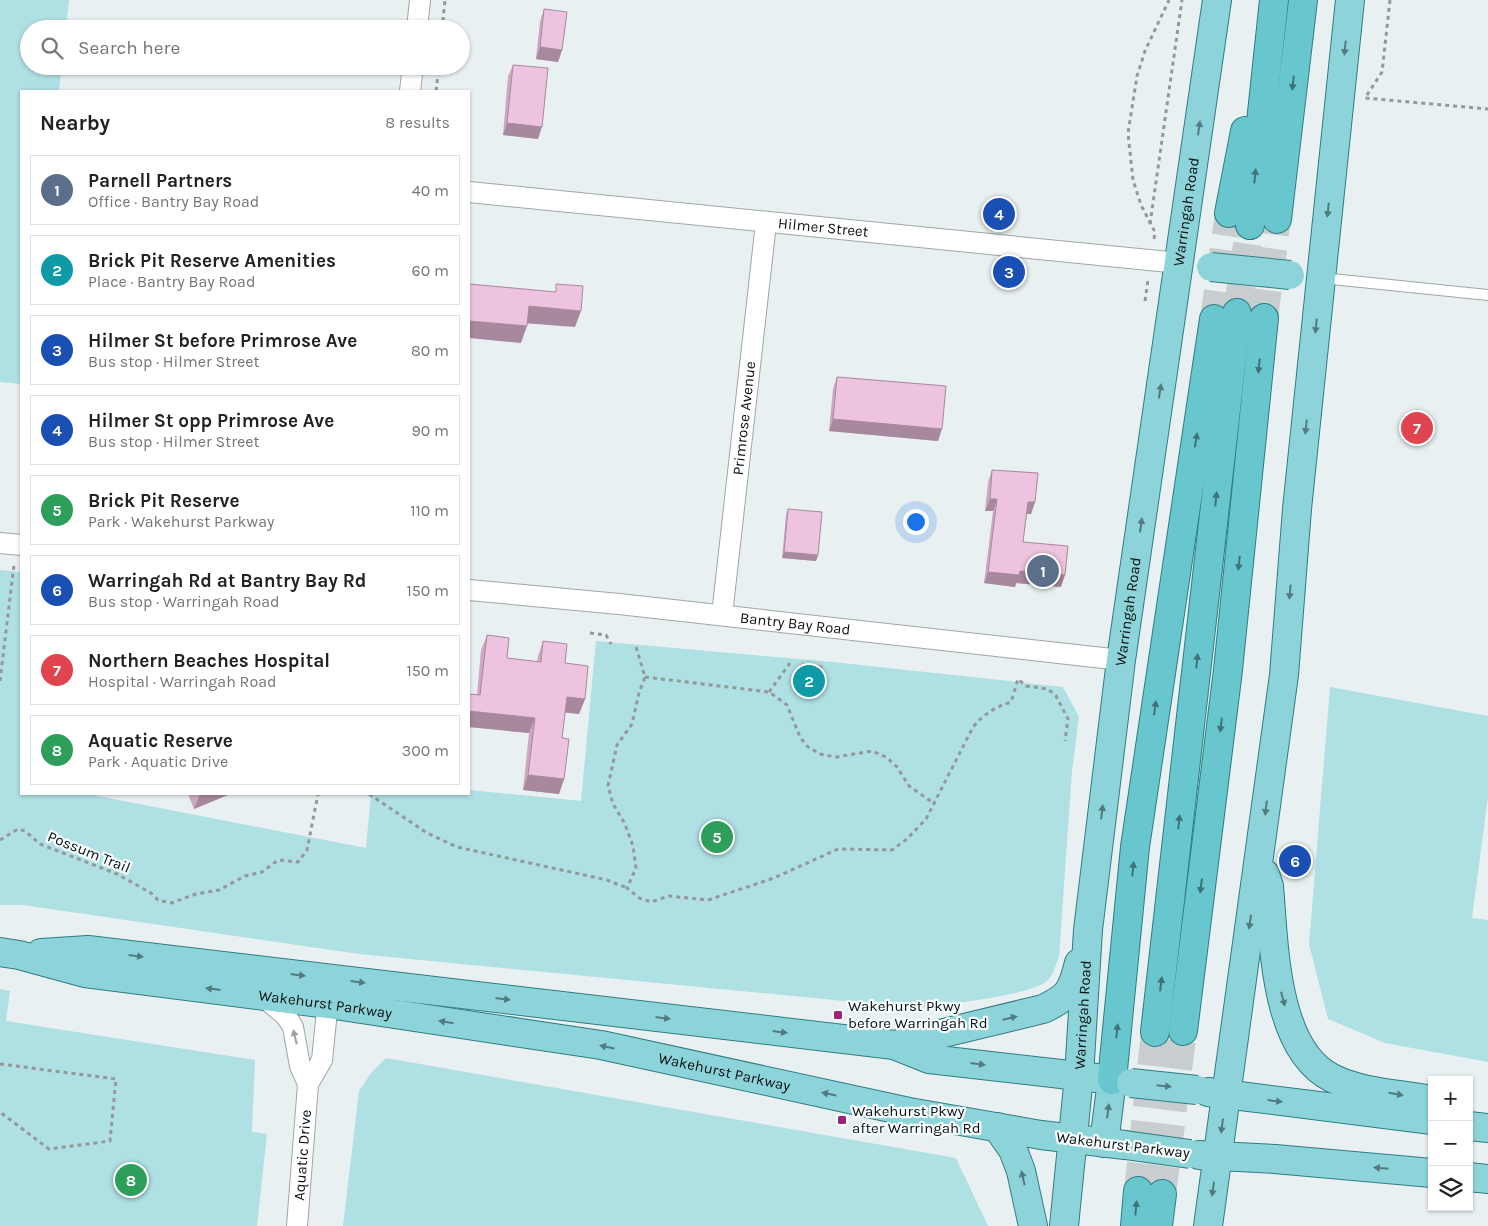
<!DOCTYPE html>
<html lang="en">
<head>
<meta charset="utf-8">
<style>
  body { margin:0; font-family:Karla,sans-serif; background:#f6f6f6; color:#222 }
  .controls { position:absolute; right:15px; bottom:15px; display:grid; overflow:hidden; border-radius:0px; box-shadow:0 1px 4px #0004 }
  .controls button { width:45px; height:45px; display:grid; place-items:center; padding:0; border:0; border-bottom:1px solid #e0e0e0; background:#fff; color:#222; font:25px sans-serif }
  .you { position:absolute; left:915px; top:521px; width:18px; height:18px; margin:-12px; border:4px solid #fff; border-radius:50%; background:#1a73e8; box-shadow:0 0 0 8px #1a73e833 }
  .badge { display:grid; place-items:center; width:32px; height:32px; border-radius:50%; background:#ea580c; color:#fff; font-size:16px; font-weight:700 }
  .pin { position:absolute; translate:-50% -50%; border:2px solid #fff; box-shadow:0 1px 5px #0006 }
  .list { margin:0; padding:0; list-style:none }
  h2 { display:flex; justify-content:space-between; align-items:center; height:65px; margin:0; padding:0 20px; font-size:21px }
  h2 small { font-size:16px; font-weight:400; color:#767676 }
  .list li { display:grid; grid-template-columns:32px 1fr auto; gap:15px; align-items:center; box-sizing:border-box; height:70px; margin:0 10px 10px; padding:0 10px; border:1px solid #e0e0e0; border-radius:0px }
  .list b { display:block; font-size:19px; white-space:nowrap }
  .list p { margin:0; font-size:16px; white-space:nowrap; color:#767676 }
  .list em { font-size:16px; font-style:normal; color:#767676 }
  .icon { flex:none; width:28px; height:28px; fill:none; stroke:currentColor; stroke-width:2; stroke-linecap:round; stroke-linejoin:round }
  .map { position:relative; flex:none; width:1488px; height:1226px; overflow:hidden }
  .search { position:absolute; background:#fff; box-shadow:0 1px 4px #0004; left:20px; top:20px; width:450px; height:55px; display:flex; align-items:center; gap:12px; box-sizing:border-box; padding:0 18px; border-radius:28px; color:#767676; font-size:19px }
  .panel { position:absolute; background:#fff; box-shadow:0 1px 4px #0004; left:20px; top:90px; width:450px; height:705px; border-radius:0px }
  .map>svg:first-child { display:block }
</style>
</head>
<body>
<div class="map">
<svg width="1488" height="1226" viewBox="0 0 1488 1226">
  <rect width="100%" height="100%" fill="#e9f0f1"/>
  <g fill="#afe0e4">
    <polygon points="0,0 69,0 66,29 29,29 29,66 62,66 59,91 21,91 21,384 0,382"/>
    <path d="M 0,570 L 21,572 L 21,794 L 88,794 L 366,848 L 371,794 L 469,794 L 469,790 L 581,801 L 596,641 L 833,662 L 1063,687 L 1079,717 L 1072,771 L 1059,957 C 1056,964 1053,976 1047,981 C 1029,996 943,1005 916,1008 L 359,954 L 23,905 L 0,905 Z"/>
    <polygon points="1330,687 1488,716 1488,797 1472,918 1488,920 1488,1062 1385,1043 1328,1019 1309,944"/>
    <polygon points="0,989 10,991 6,1021 255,1060 252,1132 267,1134 257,1226 0,1226"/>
    <polygon points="386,1058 956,1158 988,1226 343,1226 359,1091 371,1073"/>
  </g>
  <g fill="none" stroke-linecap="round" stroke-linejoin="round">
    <g stroke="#c8cecf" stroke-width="28" stroke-dasharray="28 14" stroke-linecap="butt">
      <polyline points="1237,313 1250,225"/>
      <polyline points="1264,318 1277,219"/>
      <polyline points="1214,319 1229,213"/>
      <polyline points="1138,1191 1155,1032"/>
      <polyline points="1162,1194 1183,1031"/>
    </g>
    <defs>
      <polyline id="service" points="1322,278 1488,295"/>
      <g id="minor">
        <polyline points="417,29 420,0"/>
        <polyline points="410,91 413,66"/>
        <path id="s1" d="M 469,192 L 1179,263"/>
        <polyline points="0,543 21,545"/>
        <path id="s2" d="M 469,590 L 619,604 L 1121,660"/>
        <path id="s3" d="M 722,615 L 766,223"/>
        <polyline points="261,995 286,1016 293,1027 300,1066 308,1084"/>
        <path id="s4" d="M 297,1226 L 308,1084 L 322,1060 L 329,991"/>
      </g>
      <g id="primary">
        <path d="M 1265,874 L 1269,886 C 1274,942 1274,1049 1332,1078 C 1361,1093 1400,1094 1432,1100"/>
        <path id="s5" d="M 0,952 L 19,955 L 85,973 L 328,1004 L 601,1045 L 909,1112 L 1041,1135 L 1125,1145"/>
        <polyline points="41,953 88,950 894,1045 929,1059 1096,1078"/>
        <path d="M 894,1045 L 1043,1009 C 1069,997 1072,991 1079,963"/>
        <polyline points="1208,1092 1432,1120"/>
        <polyline points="1469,1126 1488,1128"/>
        <polyline points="997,1127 1013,1150 1021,1171 1033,1226"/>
        <polyline points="1104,1143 1112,1080"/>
        <polyline points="1199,1155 1275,1159 1432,1173"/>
        <polyline points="1469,1177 1488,1179"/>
        <path id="s6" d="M 1064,1226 L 1079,1076 L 1088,930 L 1121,660 L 1217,0"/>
        <polyline points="1208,1226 1284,675 1297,509 1350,0"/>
      </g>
      <g id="trunk">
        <polyline points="1229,213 1245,131"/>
        <polyline points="1277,219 1303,0"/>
        <polyline points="1250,225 1274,0"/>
        <polyline points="1183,1031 1228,670 1264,318"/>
        <polyline points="1155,1032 1237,313"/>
        <polyline points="1112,1080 1135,847 1214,319"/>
        <polyline points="1135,1226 1138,1191"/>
        <polyline points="1158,1226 1162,1194"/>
      </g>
    </defs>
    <use href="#service" stroke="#9fa6a6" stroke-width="12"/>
    <use href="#minor" stroke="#9fa6a6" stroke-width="22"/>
    <use href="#primary" stroke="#2e7d83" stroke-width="30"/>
    <use href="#trunk" stroke="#2e7d83" stroke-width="30"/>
    <g stroke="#93999a" stroke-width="3" stroke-dasharray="4 4" stroke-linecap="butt">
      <polyline points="1390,0 1382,72 1365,98 1488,109"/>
      <polyline points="442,29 445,0"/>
      <polyline points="436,91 439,66"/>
      <polyline points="1150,224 1182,0"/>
      <polyline points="1154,239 1155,232 1141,205 1133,180 1128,133 1137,76 1145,51 1169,0"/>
      <polyline points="1145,301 1148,280"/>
      <polyline points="590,633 606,635 611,644"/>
      <path d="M 636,647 L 645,677 L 639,693 L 632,724 L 617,745 L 608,786 L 613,804 L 625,824 L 633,846 L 636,868 L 627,888 L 639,898 L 651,902 L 669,896 L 708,900 L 774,878 L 838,849 L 892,850 L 907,839 L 926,819 L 973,727 C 984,714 995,707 1011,702 L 1018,679 L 1026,686 L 1048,689 L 1056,696 L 1068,719 L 1065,741"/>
      <polyline points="645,677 769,692 787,705 800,737 808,747 820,754 836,757 872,751 886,757 897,767 909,786 935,804"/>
      <polyline points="0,681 14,565"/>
      <polyline points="769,692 790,663"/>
      <polyline points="369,794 427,833 457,847 607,880 627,888"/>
      <polyline points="0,840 18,829 25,831 40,844 117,874 151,893 158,900 171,903 196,894 219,890 245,876 262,872 278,860 298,862 307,850 318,794"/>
      <polyline points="0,1064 116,1079 110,1141 49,1149 0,1112"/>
    </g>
    <use href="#service" stroke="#fff" stroke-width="10"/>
    <use href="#minor" stroke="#fff" stroke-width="20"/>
    <use href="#primary" stroke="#8dd4da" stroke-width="28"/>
    <use href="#trunk" stroke="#67c6ce" stroke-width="28"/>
    <defs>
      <g id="primary-bridge">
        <polyline points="1211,267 1290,275"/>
        <polyline points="1131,1083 1197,1090"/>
        <polyline points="1125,1145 1190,1154"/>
      </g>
    </defs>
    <use href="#primary-bridge" stroke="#2e7d83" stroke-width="30" stroke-linecap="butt"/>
    <use href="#primary-bridge" stroke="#8dd4da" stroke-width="28"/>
  </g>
  <g fill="#cda8c0">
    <polygon points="544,9 562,50 558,62 536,59 540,21"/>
    <polygon points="513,65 538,139 503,135 508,76"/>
    <polygon points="837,377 938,441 829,431 833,389"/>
    <polygon points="992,470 1035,502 1031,514 1027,514 1023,542 1061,587 1016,583 1015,587 984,583 993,511 985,511 988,482"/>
    <polygon points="788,509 818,555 816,561 782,558 786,515"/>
    <polygon points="487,635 507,658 537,662 538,656 543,641 565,663 585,699 579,714 565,712 562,738 564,779 559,794 523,790 529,733 469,727 469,694 477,695 481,650"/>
    <polygon points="802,664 818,690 798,688 799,670"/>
    <polygon points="188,794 230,794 194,809"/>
  </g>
  <g fill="#a7889c">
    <polygon points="540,47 562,50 558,62 536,59"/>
    <polygon points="507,123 542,127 538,139 503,135"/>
    <polygon points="529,306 581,311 575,327 523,323"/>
    <polygon points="469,321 527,326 521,343 469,338"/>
    <polygon points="833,419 942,429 938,441 829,431"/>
    <polygon points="990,499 997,499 993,511 985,511"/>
    <polygon points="1028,502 1035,502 1031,514 1024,514"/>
    <polygon points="784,552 818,555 816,561 782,558"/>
    <polygon points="1020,571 1065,575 1061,587 1016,583 1015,587 984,583 988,572"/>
    <polygon points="800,682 820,684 818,690 798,688"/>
    <polygon points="567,697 585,699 579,714 561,712"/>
    <polygon points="469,711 535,718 529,733 469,727"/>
    <polygon points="528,775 564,779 559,794 523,790"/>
    <polygon points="200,794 230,794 194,809"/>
  </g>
  <g fill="#eec3df" stroke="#a7889c">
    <polygon points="544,9 567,12 562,50 540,47"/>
    <polygon points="513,65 548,68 542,127 507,123"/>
    <polygon points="469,284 556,292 556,284 583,286 581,311 529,306 527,326 469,321"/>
    <polygon points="837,377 946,386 942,429 833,419"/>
    <polygon points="992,470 1038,473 1035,502 1028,502 1023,542 1068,546 1065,575 1020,571 1019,575 988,572 997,499 990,499"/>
    <polygon points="788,509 822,512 818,555 784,552"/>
    <polygon points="487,635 509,638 507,658 541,662 543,641 567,644 565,663 588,666 585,699 567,697 562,738 569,739 564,779 528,775 535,718 469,711 469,714 469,694 480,695"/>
    <polygon points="802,664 822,666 820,684 800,682"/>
  </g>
  <defs><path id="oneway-solid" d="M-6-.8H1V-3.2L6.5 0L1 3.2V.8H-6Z" transform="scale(1.25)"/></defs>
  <g fill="#537b7f">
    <use href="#oneway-solid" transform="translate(1345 48) rotate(96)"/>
    <use href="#oneway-solid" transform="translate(1199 128) rotate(-82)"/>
    <use href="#oneway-solid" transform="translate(1328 210) rotate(96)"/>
    <use href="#oneway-solid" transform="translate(1316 326) rotate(96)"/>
    <use href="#oneway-solid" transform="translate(1160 391) rotate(-81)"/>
    <use href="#oneway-solid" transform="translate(1306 427) rotate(96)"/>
    <use href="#oneway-solid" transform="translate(1141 525) rotate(-82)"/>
    <use href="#oneway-solid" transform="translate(1290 592) rotate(95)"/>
    <use href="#oneway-solid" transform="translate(1266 808) rotate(97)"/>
    <use href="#oneway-solid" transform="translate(1102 812) rotate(-83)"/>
    <use href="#oneway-solid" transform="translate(1250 922) rotate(98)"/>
    <use href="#oneway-solid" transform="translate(136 956) rotate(7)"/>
    <use href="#oneway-solid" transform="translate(298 975) rotate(7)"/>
    <use href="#oneway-solid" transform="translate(358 982) rotate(7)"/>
    <use href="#oneway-solid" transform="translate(213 989) rotate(-173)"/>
    <use href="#oneway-solid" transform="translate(503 999) rotate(7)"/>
    <use href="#oneway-solid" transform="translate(1283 999) rotate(75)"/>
    <use href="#oneway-solid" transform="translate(663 1018) rotate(7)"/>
    <use href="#oneway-solid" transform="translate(1010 1018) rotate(-13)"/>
    <use href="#oneway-solid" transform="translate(446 1022) rotate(-171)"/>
    <use href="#oneway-solid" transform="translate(780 1032) rotate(7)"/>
    <use href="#oneway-solid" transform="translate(607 1047) rotate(-168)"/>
    <use href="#oneway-solid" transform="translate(978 1064) rotate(7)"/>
    <use href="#oneway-solid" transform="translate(1164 1086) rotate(6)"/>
    <use href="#oneway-solid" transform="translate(829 1094) rotate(-168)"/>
    <use href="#oneway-solid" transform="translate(1396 1094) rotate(10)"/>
    <use href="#oneway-solid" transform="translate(1275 1101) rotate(7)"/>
    <use href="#oneway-solid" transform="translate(1108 1111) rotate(-83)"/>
    <use href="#oneway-solid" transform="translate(1222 1126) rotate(98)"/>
    <use href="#oneway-solid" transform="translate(1381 1168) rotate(-175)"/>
    <use href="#oneway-solid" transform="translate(1023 1178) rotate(-103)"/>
    <use href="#oneway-solid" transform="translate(1213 1189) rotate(98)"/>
  </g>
  <g fill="#3e7478">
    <use href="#oneway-solid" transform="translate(1293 83) rotate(97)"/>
    <use href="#oneway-solid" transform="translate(1255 176) rotate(-84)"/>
    <use href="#oneway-solid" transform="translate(1259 366) rotate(96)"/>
    <use href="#oneway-solid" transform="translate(1196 440) rotate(-81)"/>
    <use href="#oneway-solid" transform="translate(1216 499) rotate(-84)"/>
    <use href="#oneway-solid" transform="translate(1239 563) rotate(96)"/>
    <use href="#oneway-solid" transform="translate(1197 661) rotate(-84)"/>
    <use href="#oneway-solid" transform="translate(1155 708) rotate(-82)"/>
    <use href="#oneway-solid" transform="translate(1221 725) rotate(97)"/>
    <use href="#oneway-solid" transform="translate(1179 822) rotate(-84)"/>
    <use href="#oneway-solid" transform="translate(1133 869) rotate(-84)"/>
    <use href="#oneway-solid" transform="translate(1201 886) rotate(97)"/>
    <use href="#oneway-solid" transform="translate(1161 984) rotate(-83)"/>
    <use href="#oneway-solid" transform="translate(1117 1031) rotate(-84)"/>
    <use href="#oneway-solid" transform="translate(1136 1208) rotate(-85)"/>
  </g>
  <use fill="#9e9f9f" href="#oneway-solid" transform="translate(295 1037) rotate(-104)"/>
  <g fill="#9a237e" stroke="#f6fdfe" stroke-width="2">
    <rect x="833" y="1010" width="10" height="10" rx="2.5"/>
    <rect x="837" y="1115" width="10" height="10" rx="2.5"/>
  </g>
  <g text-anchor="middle" stroke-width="4.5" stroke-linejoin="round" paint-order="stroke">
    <g font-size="15" fill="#0c0f0f" stroke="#f6fdfe">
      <text dy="5" stroke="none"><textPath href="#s6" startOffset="1022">Warringah Road</textPath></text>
      <text dy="5" stroke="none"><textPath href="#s1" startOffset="356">Hilmer Street</textPath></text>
      <text dy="5" stroke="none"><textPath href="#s3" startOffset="198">Primrose Avenue</textPath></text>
      <text dy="5" stroke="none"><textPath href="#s6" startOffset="618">Warringah Road</textPath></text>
      <text dy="5" stroke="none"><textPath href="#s2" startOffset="328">Bantry Bay Road</textPath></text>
      <text transform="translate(89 852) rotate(22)" y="5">Possum Trail</text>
      <text dy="5" stroke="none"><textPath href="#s5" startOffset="330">Wakehurst Parkway</textPath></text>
      <text dy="5" stroke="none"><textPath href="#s6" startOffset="212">Warringah Road</textPath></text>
      <text dy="5" stroke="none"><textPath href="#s5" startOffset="735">Wakehurst Parkway</textPath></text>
      <text transform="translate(1123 1145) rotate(7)" y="5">Wakehurst Parkway</text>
      <text dy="5" stroke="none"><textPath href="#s4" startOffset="71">Aquatic Drive</textPath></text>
    </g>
    <g font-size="15" fill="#0c0f0f" stroke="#f6fdfe" text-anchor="start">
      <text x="848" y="1011">Wakehurst Pkwy<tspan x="848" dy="17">before Warringah Rd</tspan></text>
      <text x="852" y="1116">Wakehurst Pkwy<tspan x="852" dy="17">after Warringah Rd</tspan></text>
    </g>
  </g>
</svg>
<div class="controls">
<button>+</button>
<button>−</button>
<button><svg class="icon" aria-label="layers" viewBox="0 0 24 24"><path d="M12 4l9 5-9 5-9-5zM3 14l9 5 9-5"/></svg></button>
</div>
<div class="you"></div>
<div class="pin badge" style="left:1043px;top:571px;background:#5c6f8a">1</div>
<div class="pin badge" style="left:809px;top:681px;background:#0f9aa8">2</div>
<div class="pin badge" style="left:1009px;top:272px;background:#1a4fb4">3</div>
<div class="pin badge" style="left:999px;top:214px;background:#1a4fb4">4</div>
<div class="pin badge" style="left:717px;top:837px;background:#2e9e5b">5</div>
<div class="pin badge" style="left:1295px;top:861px;background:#1a4fb4">6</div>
<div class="pin badge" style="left:1417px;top:428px;background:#e0444e">7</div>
<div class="pin badge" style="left:131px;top:1180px;background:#2e9e5b">8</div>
<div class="search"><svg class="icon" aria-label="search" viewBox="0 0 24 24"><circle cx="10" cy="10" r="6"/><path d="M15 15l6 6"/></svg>Search here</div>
<section class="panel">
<h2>Nearby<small>8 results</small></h2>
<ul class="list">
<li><span class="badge" style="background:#5c6f8a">1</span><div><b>Parnell Partners</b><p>Office · Bantry Bay Road</p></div><em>40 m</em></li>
<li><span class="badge" style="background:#0f9aa8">2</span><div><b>Brick Pit Reserve Amenities</b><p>Place · Bantry Bay Road</p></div><em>60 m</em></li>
<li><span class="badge" style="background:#1a4fb4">3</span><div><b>Hilmer St before Primrose Ave</b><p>Bus stop · Hilmer Street</p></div><em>80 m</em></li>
<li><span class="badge" style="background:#1a4fb4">4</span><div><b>Hilmer St opp Primrose Ave</b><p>Bus stop · Hilmer Street</p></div><em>90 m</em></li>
<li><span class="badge" style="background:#2e9e5b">5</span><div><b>Brick Pit Reserve</b><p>Park · Wakehurst Parkway</p></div><em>110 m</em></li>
<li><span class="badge" style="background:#1a4fb4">6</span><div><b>Warringah Rd at Bantry Bay Rd</b><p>Bus stop · Warringah Road</p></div><em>150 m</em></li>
<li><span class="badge" style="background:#e0444e">7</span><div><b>Northern Beaches Hospital</b><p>Hospital · Warringah Road</p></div><em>150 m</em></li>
<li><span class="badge" style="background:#2e9e5b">8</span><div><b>Aquatic Reserve</b><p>Park · Aquatic Drive</p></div><em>300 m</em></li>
</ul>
</section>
</div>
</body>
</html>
